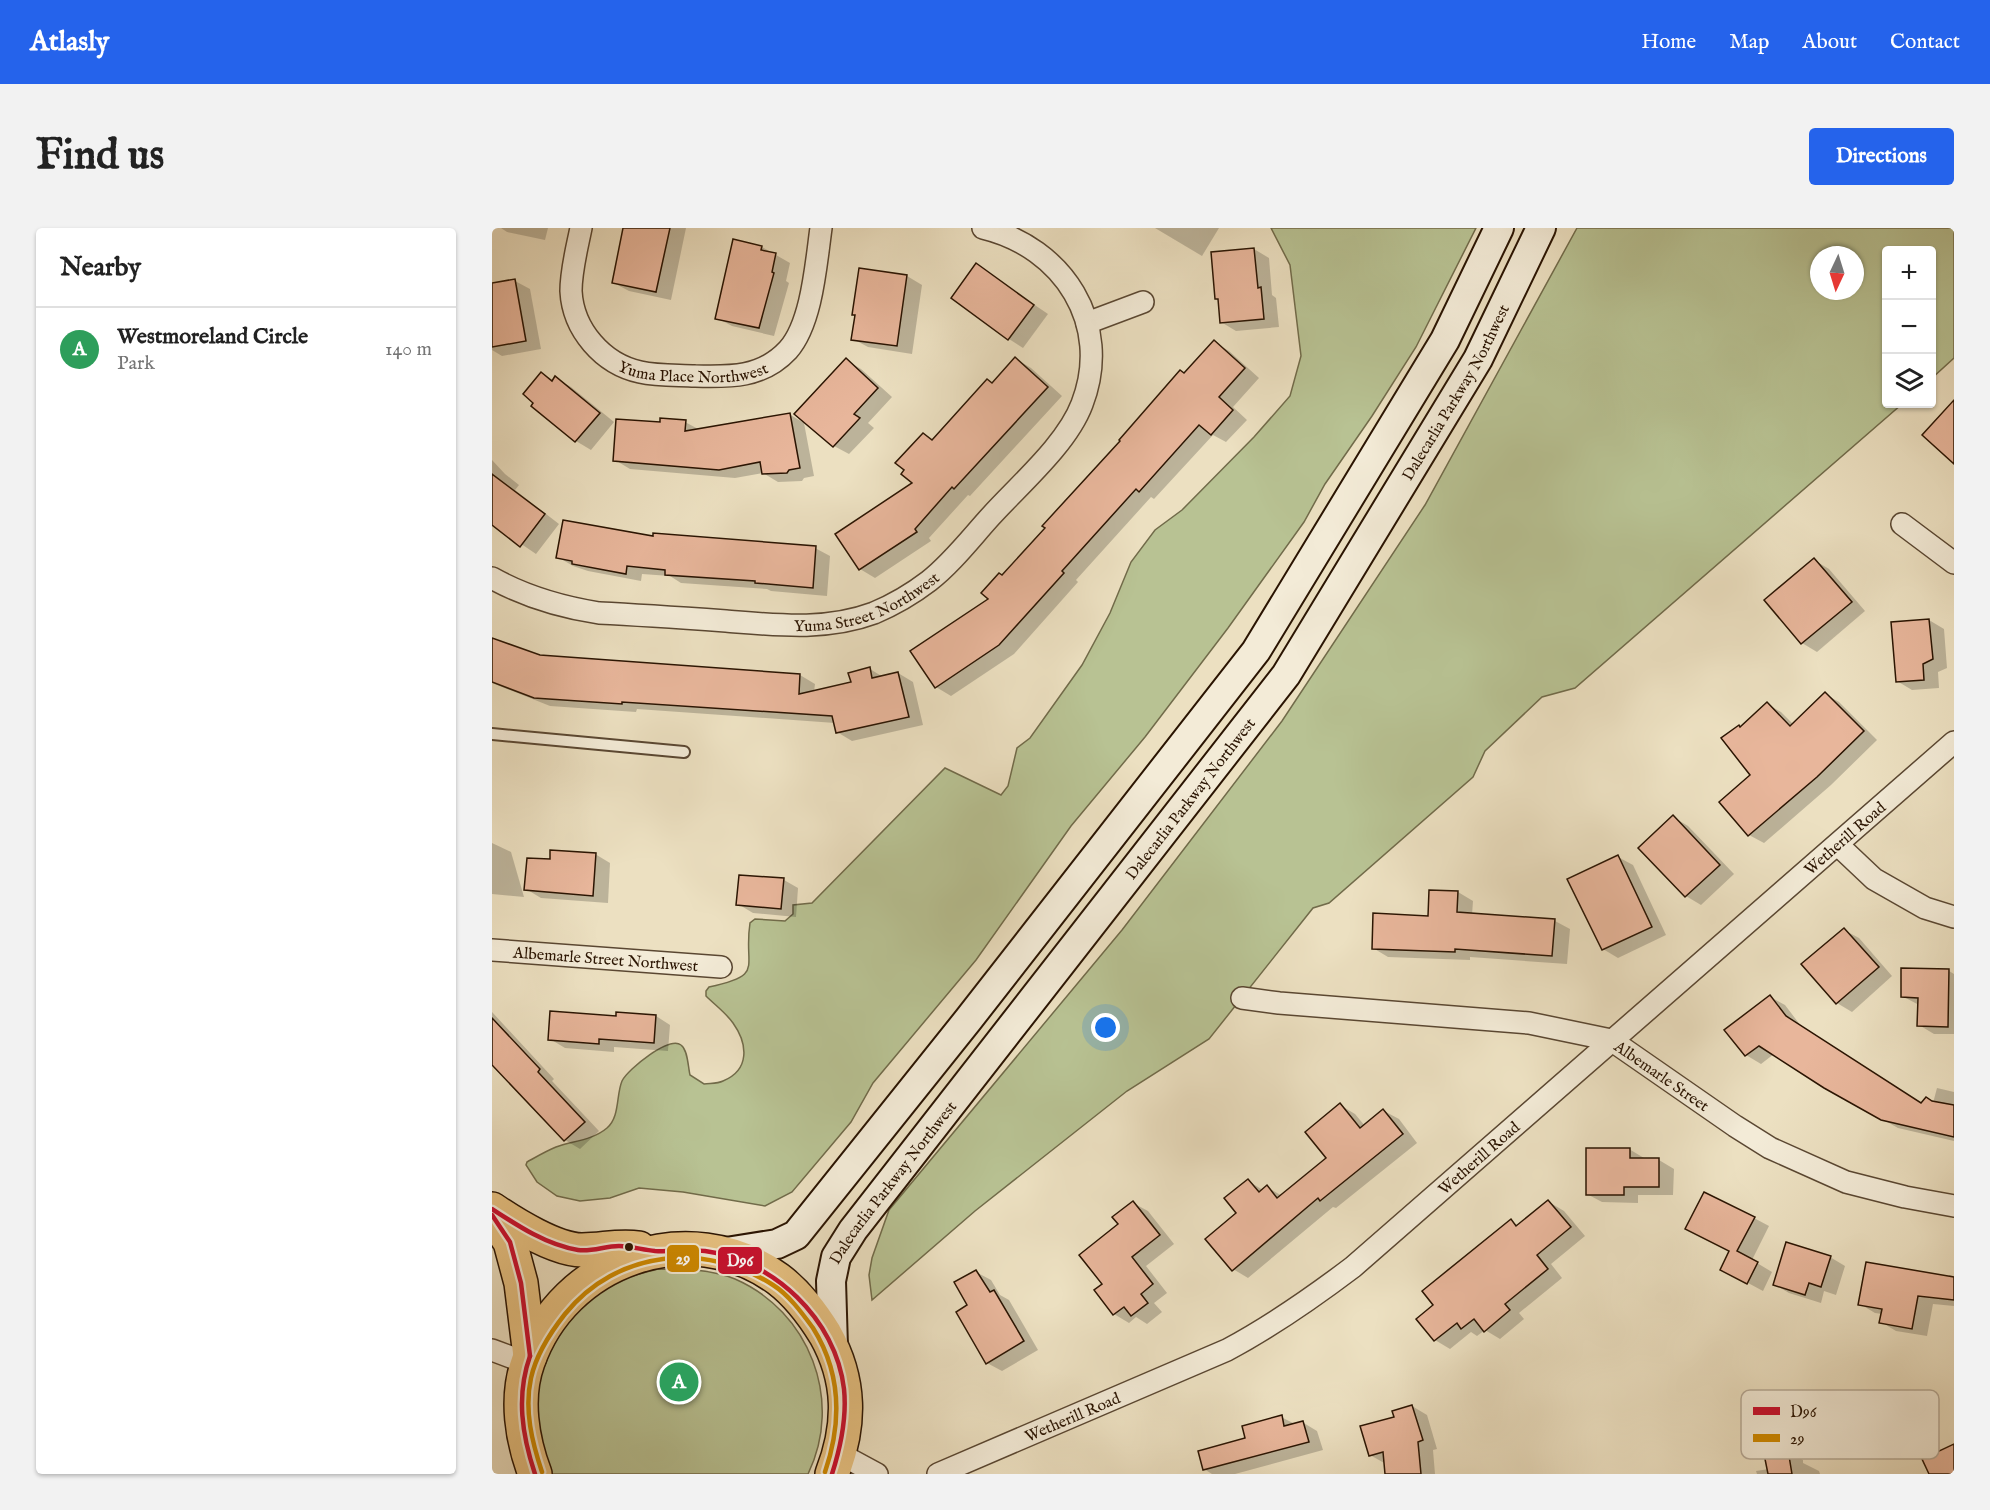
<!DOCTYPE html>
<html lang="en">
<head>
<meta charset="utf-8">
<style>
  body { margin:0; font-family:"IM FELL English",serif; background:#f2f2f2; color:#222 }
  .controls { position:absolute; right:18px; top:18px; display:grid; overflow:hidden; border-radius:6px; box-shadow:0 2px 4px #0004 }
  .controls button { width:54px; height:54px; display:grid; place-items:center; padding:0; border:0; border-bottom:2px solid #e0e0e0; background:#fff; color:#222; font:30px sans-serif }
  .compass { position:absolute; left:1318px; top:18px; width:54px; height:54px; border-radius:50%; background:#fff; box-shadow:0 2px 4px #0004; rotate:184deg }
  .you { position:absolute; left:614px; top:800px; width:21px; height:21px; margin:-15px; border:4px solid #fff; border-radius:50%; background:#1a73e8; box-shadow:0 0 0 9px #1a73e833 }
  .badge { display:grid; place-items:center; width:39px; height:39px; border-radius:50%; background:#2563eb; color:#fff; font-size:20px; font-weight:700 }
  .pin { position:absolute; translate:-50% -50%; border:3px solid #fff; box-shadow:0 2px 6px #0006 }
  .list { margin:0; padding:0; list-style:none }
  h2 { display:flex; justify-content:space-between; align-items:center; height:78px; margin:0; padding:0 24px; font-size:26px }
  h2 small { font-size:20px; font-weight:400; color:#767676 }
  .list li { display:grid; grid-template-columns:39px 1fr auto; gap:18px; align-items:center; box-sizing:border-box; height:84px; padding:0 24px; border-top:2px solid #e0e0e0 }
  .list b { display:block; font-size:22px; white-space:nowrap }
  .list p { margin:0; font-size:20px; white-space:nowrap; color:#767676 }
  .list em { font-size:20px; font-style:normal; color:#767676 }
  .icon { flex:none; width:33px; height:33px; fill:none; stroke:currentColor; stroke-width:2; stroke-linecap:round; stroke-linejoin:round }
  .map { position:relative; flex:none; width:1462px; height:1246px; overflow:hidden; border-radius:6px }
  header { display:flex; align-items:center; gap:36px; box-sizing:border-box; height:84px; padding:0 30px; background:#2563eb; color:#fff }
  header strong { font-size:28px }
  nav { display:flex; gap:33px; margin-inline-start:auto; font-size:21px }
  .intro { display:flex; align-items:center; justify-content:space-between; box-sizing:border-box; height:144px; padding:0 36px }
  h1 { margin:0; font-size:42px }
  .button { padding:15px 27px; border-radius:6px; background:#2563eb; color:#fff; font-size:21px; font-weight:700 }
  main { display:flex; gap:36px; padding:0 36px }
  aside { flex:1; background:#fff; border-radius:6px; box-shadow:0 2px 4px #0004 }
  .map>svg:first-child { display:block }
</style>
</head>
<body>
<header>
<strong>Atlasly</strong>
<nav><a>Home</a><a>Map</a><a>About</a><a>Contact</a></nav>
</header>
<div class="intro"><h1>Find us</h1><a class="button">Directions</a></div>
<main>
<aside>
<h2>Nearby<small></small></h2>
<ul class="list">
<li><span class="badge" style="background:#2e9e5b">A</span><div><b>Westmoreland Circle</b><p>Park</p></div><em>140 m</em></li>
</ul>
</aside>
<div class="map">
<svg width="1462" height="1246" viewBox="0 0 1462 1246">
  <rect width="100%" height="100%" fill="#ece0c1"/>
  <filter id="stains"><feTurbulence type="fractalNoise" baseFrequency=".00333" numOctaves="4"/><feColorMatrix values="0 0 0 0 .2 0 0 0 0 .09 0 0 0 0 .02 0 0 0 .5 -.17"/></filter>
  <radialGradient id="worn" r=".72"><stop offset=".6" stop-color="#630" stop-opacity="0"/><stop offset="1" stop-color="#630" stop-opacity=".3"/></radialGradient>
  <g fill="#b8c293" stroke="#716b4a" stroke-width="1.5" fill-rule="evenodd">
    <path d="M 779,0 L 984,0 L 924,119 L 880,188 L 833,256 L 812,294 L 736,400 L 653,509 L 579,598 L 484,732 L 381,855 L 359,894 L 300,964 L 273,978 L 191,964 L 147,960 L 118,970 L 88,973 L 65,968 L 45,954 L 34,937 L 35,934 C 44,929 54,923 64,919 C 81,913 101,912 115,900 C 128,889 124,867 130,853 C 136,841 177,808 189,817 C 196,822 196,839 198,847 L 212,856 C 218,855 225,856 231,853 C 258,842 256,816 241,795 C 234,785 223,777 214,768 L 214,763 L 217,759 C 274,747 251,740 258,695 L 263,691 L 293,693 L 301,686 L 301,677 L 320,675 L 453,540 L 509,567 L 516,558 L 525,520 L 538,510 L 590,437 L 618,385 L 639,334 L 663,302 L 690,282 L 762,209 L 798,168 L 809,128 L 798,37 Z"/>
    <path d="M 1085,0 L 1462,0 L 1462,130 L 1440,150 L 1440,22 L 1394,22 L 1394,176 L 1410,176 L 1083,460 L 1050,469 L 993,523 L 981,549 L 837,675 L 821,680 L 717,811 L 635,863 L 483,983 L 380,1072 L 377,1047 L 380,1030 L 397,982 L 630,702 L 790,493 L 933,277 ZM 1327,27 L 1363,27 L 1363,63 L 1327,63 Z"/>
    <path d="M 166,1041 C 192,1041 218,1041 243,1051 C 317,1083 352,1172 316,1246 L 57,1246 C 53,1233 46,1220 44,1207 C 33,1145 71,1074 131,1051 C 142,1047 155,1044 166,1041 Z"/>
  </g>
  <g fill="#0003">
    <polygon points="9,0 56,0 53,12 15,4"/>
    <polygon points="132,0 194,0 179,72 137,63 122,55"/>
    <polygon points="663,0 727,0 710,28"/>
    <polygon points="242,13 270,19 298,35 294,53 297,55 282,108 240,98 225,90"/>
    <polygon points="762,21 777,30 780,67 784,70 787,99 744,103 729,94 727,72 724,71"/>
    <polygon points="484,37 556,86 531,120 517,111"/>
    <polygon points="415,48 430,57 420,126 376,119 361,111"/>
    <polygon points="23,53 38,61 49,121 10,128 0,122 0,57"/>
    <polygon points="722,114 737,123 767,150 741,179 755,192 734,214 721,207 662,271 659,269 584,352 586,354 522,426 459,468 444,459 499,372 511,349"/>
    <polygon points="524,131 539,140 570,168 478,268 476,267 437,310 439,313 383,350 368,341 422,255 414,242 432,206 442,212 501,156"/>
    <polygon points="354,132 369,141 400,169 376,195 382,200 357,226 342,218"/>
    <polygon points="50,145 62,153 64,150 79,159 122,194 99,222 84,213"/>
    <polygon points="297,186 312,195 322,248 312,250 310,253 286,254 271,245 243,250 138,241 123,232 169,196 193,194 208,202"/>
    <polygon points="0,232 13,246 27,257 23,262 67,296 44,326 0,296"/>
    <polygon points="162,310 323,320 338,328 335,368 279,363 275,361 189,355 178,348 150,346 149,353 96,343 81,338 66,329"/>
    <polygon points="1322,332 1337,341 1373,383 1325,424 1310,415 1274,373"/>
    <polygon points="1437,392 1452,401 1455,440 1446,444 1447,460 1420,462 1405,453"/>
    <polygon points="0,411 47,428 308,447 323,456 322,464 361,455 378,441 391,449 406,445 421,454 431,497 360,513 345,504 343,495 145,481 144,484 58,478 0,455"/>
    <polygon points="1333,466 1347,474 1385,512 1339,557 1272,615 1257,607 1260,547 1250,500 1275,476 1289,484 1301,496"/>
    <polygon points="1181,589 1196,598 1242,646 1209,677 1194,668 1148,620"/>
    <polygon points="0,615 19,624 32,669 0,666"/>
    <polygon points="103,626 118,635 116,675 49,670 34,661 59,633"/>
    <polygon points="1126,629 1141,637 1174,707 1126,730 1111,721"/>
    <polygon points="292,652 306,660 304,689 261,685 246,676"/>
    <polygon points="966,664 981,673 980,687 1063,693 1078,701 1075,736 978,729 978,732 896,729 881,720 938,689"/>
    <polygon points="1352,702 1367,710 1400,748 1360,784 1345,775"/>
    <polygon points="1457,743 1462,746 1462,806 1442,806 1427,797 1427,777 1410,768"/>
    <polygon points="1278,769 1293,777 1309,798 1430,877 1441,875 1445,860 1462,864 1462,913 1406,900 1333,859 1282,826 1269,836 1254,827 1235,802"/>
    <polygon points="0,784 62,851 60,853 107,903 88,921 73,912 0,833"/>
    <polygon points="164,788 178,797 176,823 122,819 122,824 73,820 58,811 125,790"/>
    <polygon points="848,877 863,886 873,898 892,883 907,891 925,915 844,980 841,979 756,1050 741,1041 747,985 756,953 771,962 775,959 790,968 837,930"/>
    <polygon points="1137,921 1152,930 1152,932 1167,932 1182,941 1181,967 1146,967 1146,975 1110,974 1095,966"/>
    <polygon points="1057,974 1072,983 1093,1008 1059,1036 1070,1050 1027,1085 1032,1091 1008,1111 993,1102 985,1108 979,1104 958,1121 943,1112 926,1091 943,1077 1019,993 1027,998"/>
    <polygon points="641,975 656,983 682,1016 654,1038 675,1065 662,1075 670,1084 655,1096 644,1089 637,1095 622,1086 612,1056 628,996"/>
    <polygon points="1262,990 1277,998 1260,1032 1280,1044 1271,1063 1230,1041"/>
    <polygon points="1338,1029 1353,1038 1344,1067 1332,1063 1329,1075 1297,1065 1282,1056"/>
    <polygon points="484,1044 499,1052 508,1067 517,1072 546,1122 510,1143 495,1135 477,1077"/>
    <polygon points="1457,1047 1462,1048 1462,1078 1441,1076 1435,1108 1404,1103 1389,1094 1390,1086 1383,1085 1368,1076 1457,1050"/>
    <polygon points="920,1178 935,1187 945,1221 941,1222 943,1246 895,1246 894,1236 878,1227 903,1190"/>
    <polygon points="789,1189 803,1196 810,1194 825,1203 831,1222 743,1246 720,1246 712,1241"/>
    <polygon points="1296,1223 1311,1232 1311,1235 1327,1243 1328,1246 1265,1246 1264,1243 1277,1241"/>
  </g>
  <g fill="#e8b69b" stroke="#2a1402" stroke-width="1.5">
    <polygon points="131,0 178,0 164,64 120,55"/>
    <polygon points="241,11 270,18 269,22 284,25 280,44 282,45 267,100 223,91"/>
    <polygon points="762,20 766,60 769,59 772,91 728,95 726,71 723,71 719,24"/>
    <polygon points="484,35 542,77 516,112 459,70"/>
    <polygon points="367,40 415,47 405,118 359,112 363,87 360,87"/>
    <polygon points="23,51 34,113 0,119 0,55"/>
    <polygon points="722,112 753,140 727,169 741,182 719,207 707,197 647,264 644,261 570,343 572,345 507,417 443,460 418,423 496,371 489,365 507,345 510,347 553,300 550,298 628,213 627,212 688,142 692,145"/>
    <polygon points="523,129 556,159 462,261 460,259 423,301 425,304 367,342 343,306 420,255 409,246 412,242 403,235 431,205 440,212 495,151 500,155"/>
    <polygon points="354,130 386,160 362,186 368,190 341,219 302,186"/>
    <polygon points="49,144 60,153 63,148 108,185 83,214 39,178 41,175 31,166"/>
    <polygon points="1462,172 1462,236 1430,207"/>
    <polygon points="298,185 308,240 297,242 295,245 270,246 268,234 227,242 121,233 124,191 168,194 168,190 194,192 193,203"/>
    <polygon points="0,246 53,286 28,319 0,297"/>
    <polygon points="71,292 161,308 161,305 324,318 321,360 263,355 263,353 173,347 173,342 135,338 134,346 80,336 80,333 64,330"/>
    <polygon points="1322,330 1360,374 1309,416 1272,372"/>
    <polygon points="1437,391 1441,431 1431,436 1432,452 1404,454 1399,394"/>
    <polygon points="0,410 48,427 308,446 307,466 359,454 356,445 378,439 380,450 406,444 417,489 344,505 340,488 130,474 130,476 42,470 0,454"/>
    <polygon points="1333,464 1372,503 1325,549 1256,608 1227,574 1258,547 1229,510 1247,497 1248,499 1275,474 1298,498"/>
    <polygon points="1181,587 1228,637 1193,669 1146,620"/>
    <polygon points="58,622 104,625 101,668 32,662 35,630 58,631"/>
    <polygon points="1126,627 1160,699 1110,722 1075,651"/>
    <polygon points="247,647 292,650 289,681 244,677"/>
    <polygon points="937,662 966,663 965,684 1063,691 1060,728 963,721 963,724 880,721 881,685 936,688"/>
    <polygon points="1352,700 1387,739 1344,776 1309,736"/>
    <polygon points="1409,740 1457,741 1456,799 1425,798 1426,770 1409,769"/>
    <polygon points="1278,767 1294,788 1429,875 1434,869 1440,873 1462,877 1462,909 1389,892 1332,860 1267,818 1253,828 1232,802"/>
    <polygon points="58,783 124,788 124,784 164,787 162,815 107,811 107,816 56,812"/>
    <polygon points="0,790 48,841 46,844 93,894 72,913 0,837"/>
    <polygon points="848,875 868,900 891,881 911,906 828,973 826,970 740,1043 713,1011 744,985 732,970 756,951 767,964 775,957 785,970 834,930 813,904"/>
    <polygon points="1094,920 1138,920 1138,930 1167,930 1167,959 1132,959 1132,967 1094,967"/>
    <polygon points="1212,964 1263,989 1245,1023 1266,1034 1255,1056 1228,1042 1237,1023 1193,1001"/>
    <polygon points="1056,972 1079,999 1045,1027 1056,1041 1013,1076 1018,1082 992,1104 982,1091 969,1101 965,1095 942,1113 924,1091 941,1077 930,1063 1019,991 1024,998"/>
    <polygon points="641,973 668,1007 640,1029 661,1056 649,1066 656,1075 639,1088 632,1079 621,1087 602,1062 610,1056 587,1027 626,996 620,989"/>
    <polygon points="1294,1014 1339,1028 1329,1059 1317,1055 1313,1067 1281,1057"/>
    <polygon points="1374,1034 1462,1049 1462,1072 1426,1068 1420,1101 1387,1095 1390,1081 1366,1077"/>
    <polygon points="484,1042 498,1064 502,1062 532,1113 494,1136 464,1084 475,1077 462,1054"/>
    <polygon points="920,1177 931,1212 926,1214 929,1246 893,1246 891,1224 877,1228 868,1198 902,1189 900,1183"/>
    <polygon points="790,1187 792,1198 811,1193 817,1214 711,1242 706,1223 753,1210 750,1198"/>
    <polygon points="1462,1216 1462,1246 1437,1246 1430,1231"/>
    <polygon points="1296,1222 1300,1246 1276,1246 1272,1226"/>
  </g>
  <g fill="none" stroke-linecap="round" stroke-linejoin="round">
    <defs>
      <polyline id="lane" points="0,506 192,524"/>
      <g id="street">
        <path id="s1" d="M 89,0 C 85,20 79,42 79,63 C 81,102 111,136 148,144 C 166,148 185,147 203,148 C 238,149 270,150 296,122 C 320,95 324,36 329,0"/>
        <polyline points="595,95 651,74"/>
        <polyline points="1410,296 1462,335"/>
        <path id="s2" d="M 0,350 C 34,369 69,379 107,385 C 149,387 192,390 234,393 C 284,397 334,403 382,385 C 401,377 420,366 437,353 C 460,335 479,310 499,288 C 528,256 575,216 590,176 C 621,96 571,19 491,0"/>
        <polyline points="1346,617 1382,651 1433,680 1462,689"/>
        <path id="s3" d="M 0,722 L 229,739"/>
        <path id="s4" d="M 750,770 L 787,775 L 1037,795 L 1119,812 L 1243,898 L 1278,920 L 1354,954 L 1413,969 L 1462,978"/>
        <polyline points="0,1122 35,1135"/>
        <polyline points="348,1226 385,1246"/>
        <path id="s5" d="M 446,1246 L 735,1122 C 780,1098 820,1070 861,1039 L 1462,514"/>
      </g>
      <g id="secondary">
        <polyline points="228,1025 285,1016 304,1007 476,792 764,423 953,112 1007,0"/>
        <path id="s6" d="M 341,1119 L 339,1053 L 344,1029 L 361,1002 L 794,447 L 986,131 L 1049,0"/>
      </g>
      <g id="primary">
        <path d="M 0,981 C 22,996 64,1022 90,1022 C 111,1022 125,1017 147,1020"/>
        <polyline points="0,987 18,1014 29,1055 38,1128"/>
        <path d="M 43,1246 C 30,1212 23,1170 36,1134 C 71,1032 197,986 286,1051 C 306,1066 320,1085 333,1106 C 359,1152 359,1197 340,1246"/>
      </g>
    </defs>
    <use href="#lane" stroke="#5a4732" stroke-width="14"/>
    <use href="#street" stroke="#5a4732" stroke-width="24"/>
    <use href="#secondary" stroke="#2a1402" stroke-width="32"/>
    <use href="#primary" stroke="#2a1402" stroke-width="36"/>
    <use href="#lane" stroke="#f3ebd7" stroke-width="10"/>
    <use href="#street" stroke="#f3ebd7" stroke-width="21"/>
    <use href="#secondary" stroke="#f3ebd7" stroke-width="28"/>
    <use href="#primary" stroke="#e6c080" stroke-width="33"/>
    <defs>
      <g id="bus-1">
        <path d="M 0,981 C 26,998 55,1017 86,1022 C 100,1024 113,1018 127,1018 C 139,1018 151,1022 163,1023 C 180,1024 196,1021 213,1023 C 281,1032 344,1091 352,1161 C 355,1190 349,1218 340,1246"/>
        <polyline points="0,987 18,1014 29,1055 38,1128"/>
        <path d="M 38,1128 C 24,1168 30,1207 43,1246"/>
      </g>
      <path id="bus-2" d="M 50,1244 C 40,1214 32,1182 39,1150 C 44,1127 58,1105 73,1086 C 125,1022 213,1013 281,1057 C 297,1067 310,1085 321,1100 C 350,1146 350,1194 333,1244"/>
    </defs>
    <use href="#bus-1" stroke="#f3ebd7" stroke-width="9"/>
    <use href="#bus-2" stroke="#f3ebd7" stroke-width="9"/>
    <use href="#bus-1" stroke="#c8102e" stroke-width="4.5"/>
    <use href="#bus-2" stroke="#ce8900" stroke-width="4.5"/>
  </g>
  <circle fill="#2a1402" stroke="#f3ebd7" stroke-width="2" cx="137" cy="1019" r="5"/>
  <g text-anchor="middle" stroke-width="5" stroke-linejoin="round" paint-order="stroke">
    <g font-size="16" fill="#2a1402" stroke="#f3ebd7">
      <text dy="6" stroke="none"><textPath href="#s1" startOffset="231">Yuma Place Northwest</textPath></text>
      <text dy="6" stroke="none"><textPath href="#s6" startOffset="1156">Dalecarlia Parkway Northwest</textPath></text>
      <text dy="6" stroke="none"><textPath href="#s2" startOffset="386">Yuma Street Northwest</textPath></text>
      <text dy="6" stroke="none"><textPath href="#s6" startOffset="670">Dalecarlia Parkway Northwest</textPath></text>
      <text dy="6" stroke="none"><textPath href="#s5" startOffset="1118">Wetherill Road</textPath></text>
      <text dy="6" stroke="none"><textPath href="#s3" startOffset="114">Albemarle Street Northwest</textPath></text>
      <text dy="6" stroke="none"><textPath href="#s4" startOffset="434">Albemarle Street</textPath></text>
      <text dy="6" stroke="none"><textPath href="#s5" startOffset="632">Wetherill Road</textPath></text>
      <text dy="6" stroke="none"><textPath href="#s6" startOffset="184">Dalecarlia Parkway Northwest</textPath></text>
      <text dy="6" stroke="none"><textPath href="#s5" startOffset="146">Wetherill Road</textPath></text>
    </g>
  </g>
  <rect x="1249" y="1162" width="198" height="69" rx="9" fill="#f3ebd7" stroke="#b7aa97" stroke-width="1.5"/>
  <rect x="1261" y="1179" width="27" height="8" fill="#c8102e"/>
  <rect x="1261" y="1206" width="27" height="8" fill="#ce8900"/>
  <g font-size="16" fill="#2a1402">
    <text x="1298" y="1189">D96</text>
    <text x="1298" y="1216">29</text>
  </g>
  <g stroke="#f3ebd7" stroke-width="2">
    <rect x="174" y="1016" width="34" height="29" rx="6" fill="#ce8900"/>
    <rect x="225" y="1018" width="46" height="29" rx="6" fill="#c8102e"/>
  </g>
  <g font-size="16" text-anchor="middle" font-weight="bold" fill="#fff">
    <text x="191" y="1036">29</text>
    <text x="248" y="1038">D96</text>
  </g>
  <rect width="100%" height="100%" filter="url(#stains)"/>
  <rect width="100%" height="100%" fill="url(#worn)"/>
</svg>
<div class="controls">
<button>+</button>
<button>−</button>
<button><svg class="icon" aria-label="layers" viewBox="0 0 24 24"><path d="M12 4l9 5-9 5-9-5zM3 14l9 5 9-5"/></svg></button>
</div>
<svg class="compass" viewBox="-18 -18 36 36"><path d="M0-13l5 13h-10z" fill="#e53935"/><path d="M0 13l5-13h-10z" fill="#767676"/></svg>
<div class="you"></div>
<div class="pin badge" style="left:187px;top:1154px;background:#2e9e5b">A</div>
</div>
</main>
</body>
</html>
